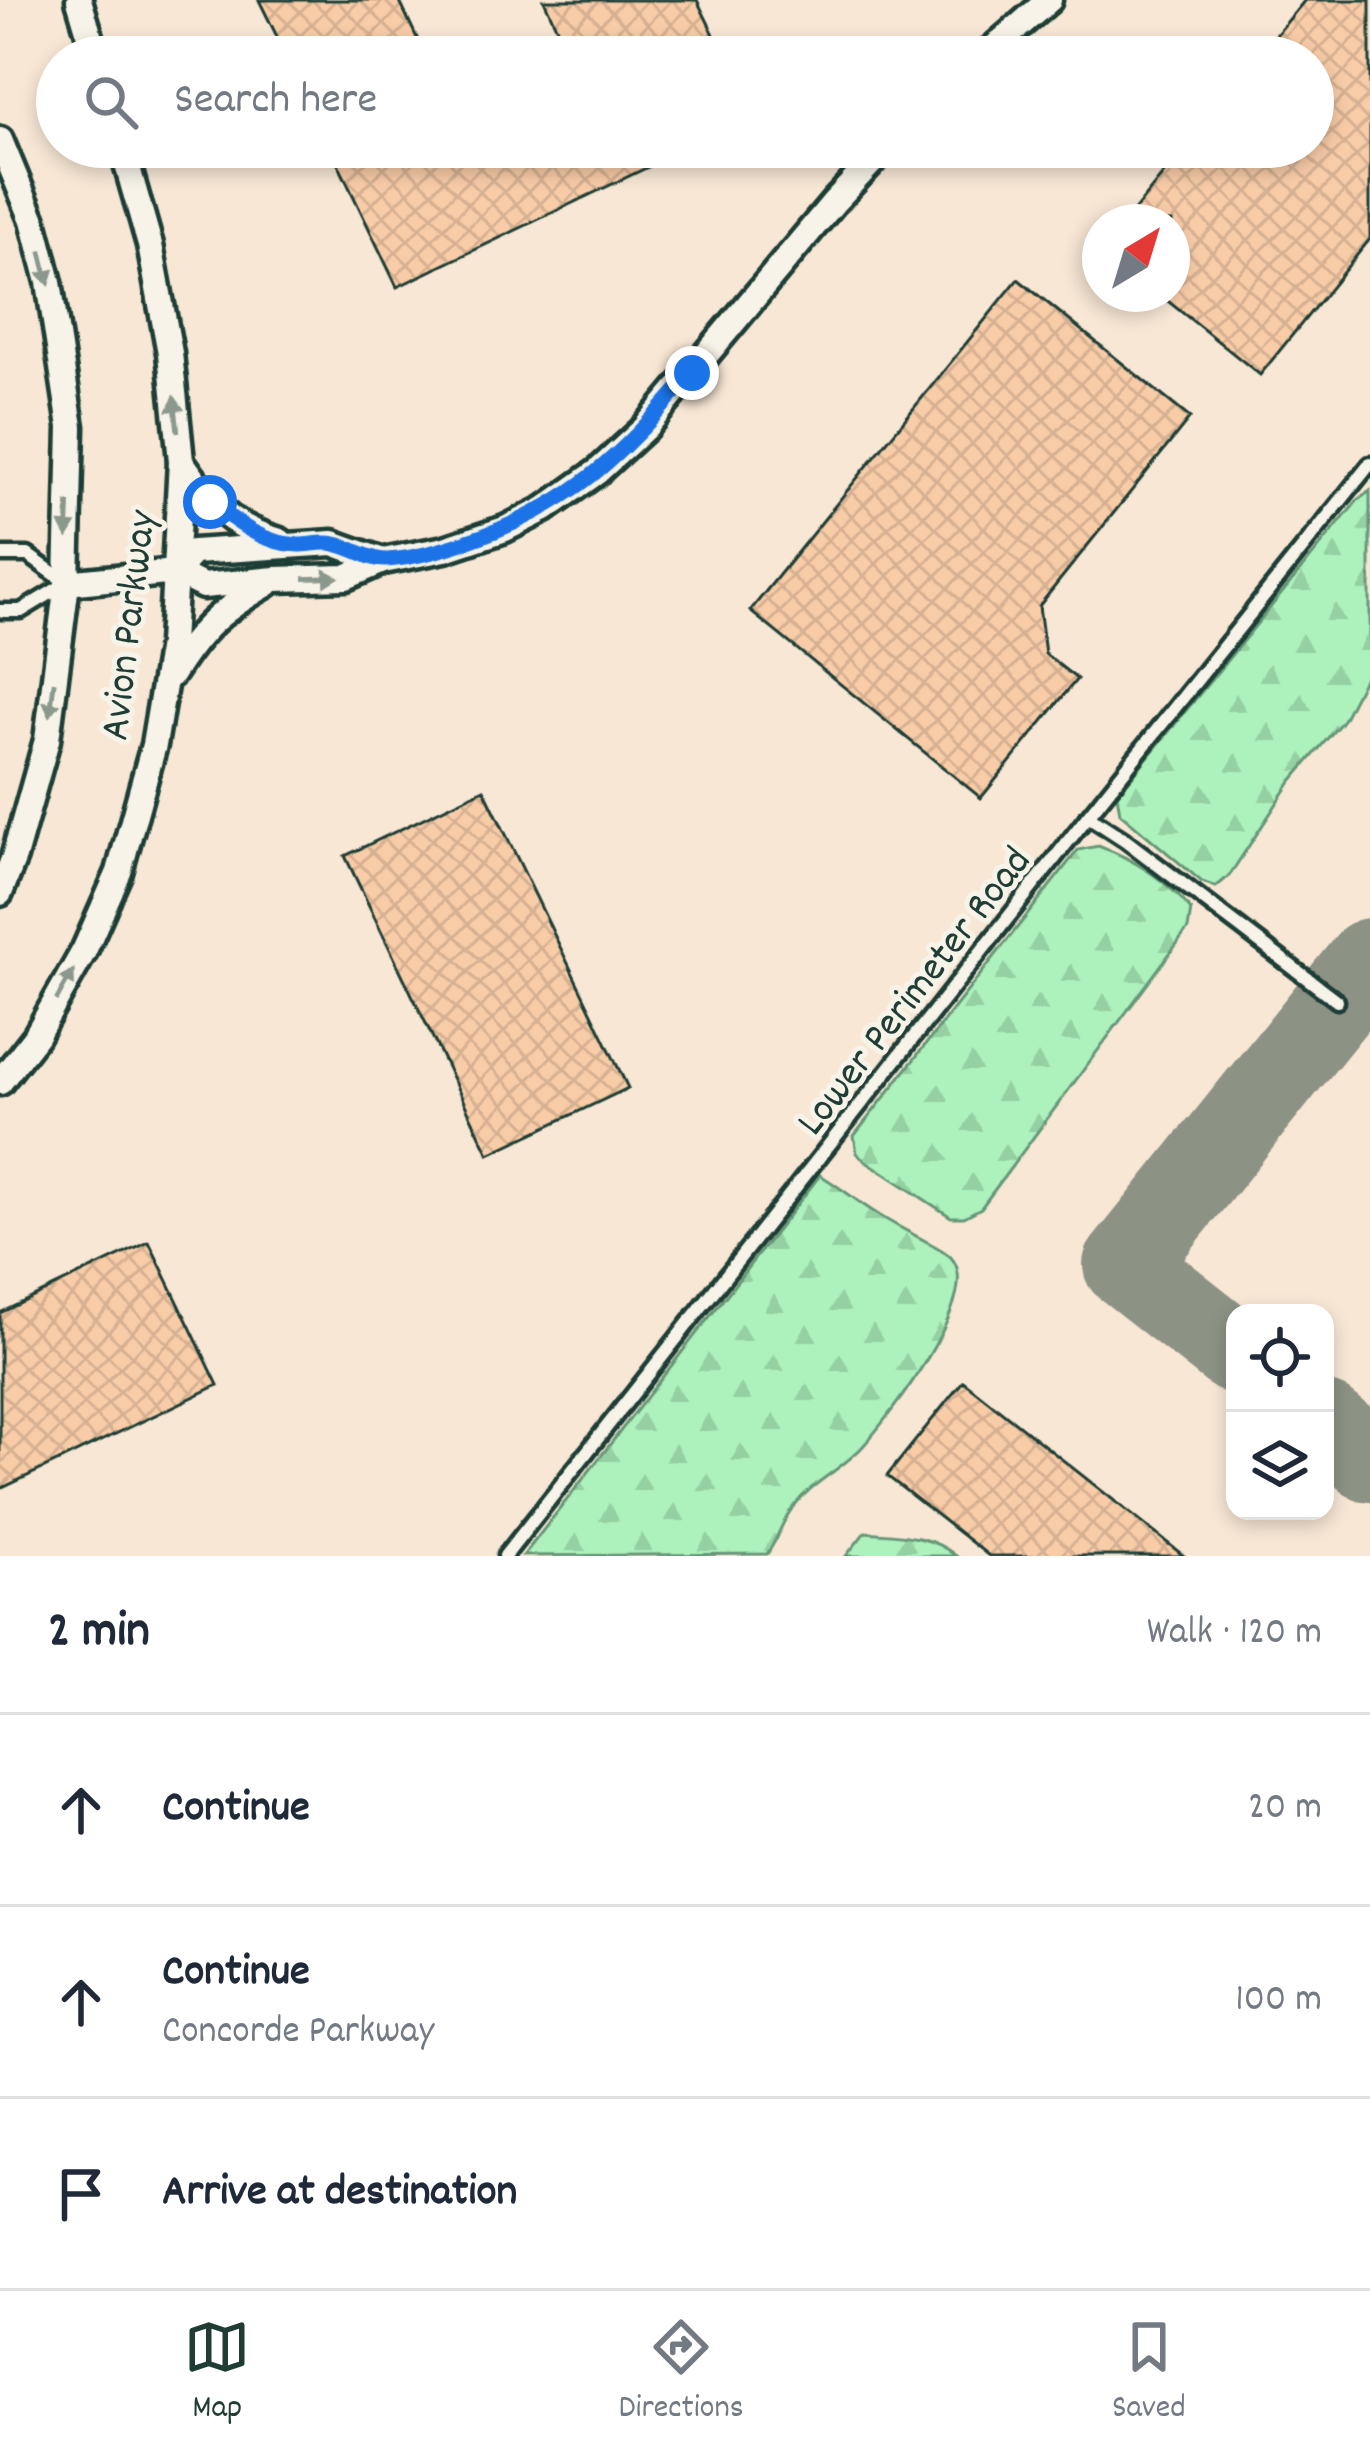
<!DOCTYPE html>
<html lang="en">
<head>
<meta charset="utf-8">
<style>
  body { margin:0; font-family:Dekko,sans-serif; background:#f6f6f7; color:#1f2937 }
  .controls { position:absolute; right:36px; bottom:36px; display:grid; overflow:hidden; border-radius:24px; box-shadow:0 6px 18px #0003 }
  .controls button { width:108px; height:108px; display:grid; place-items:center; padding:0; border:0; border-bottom:3px solid #e0e1e3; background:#fff; color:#1f2937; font:60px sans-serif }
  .compass { position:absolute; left:1082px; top:204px; width:108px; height:108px; border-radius:50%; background:#fff; box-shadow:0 6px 18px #0003; rotate:38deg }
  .stop { position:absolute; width:36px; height:36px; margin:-27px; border:9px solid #1a73e8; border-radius:50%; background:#fff }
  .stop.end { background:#1a73e8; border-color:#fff; box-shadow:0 3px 12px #0008 }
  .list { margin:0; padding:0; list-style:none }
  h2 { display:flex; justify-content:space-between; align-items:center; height:156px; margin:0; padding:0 48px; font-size:51px }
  h2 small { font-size:39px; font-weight:400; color:#747a83 }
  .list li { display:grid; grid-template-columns:78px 1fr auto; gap:36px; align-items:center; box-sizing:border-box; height:192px; padding:0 48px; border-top:3px solid #e0e1e3 }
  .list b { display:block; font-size:45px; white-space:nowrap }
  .list p { margin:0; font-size:39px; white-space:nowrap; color:#747a83 }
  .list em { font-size:39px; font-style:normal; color:#747a83 }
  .icon { flex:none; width:66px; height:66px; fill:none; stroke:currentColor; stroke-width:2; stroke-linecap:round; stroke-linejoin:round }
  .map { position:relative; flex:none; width:1370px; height:1556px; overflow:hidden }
  .search { position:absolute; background:#fff; box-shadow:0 6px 18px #0003; left:36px; right:36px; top:36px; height:132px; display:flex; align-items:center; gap:30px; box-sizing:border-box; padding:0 42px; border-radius:66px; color:#747a83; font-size:45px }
  .sheet { height:732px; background:#fff }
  nav { display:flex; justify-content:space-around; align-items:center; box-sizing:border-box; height:168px; border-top:3px solid #e0e1e3; background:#fff; font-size:33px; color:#747a83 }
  nav a { display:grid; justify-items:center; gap:6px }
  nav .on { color:#1f3d34 }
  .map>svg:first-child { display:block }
</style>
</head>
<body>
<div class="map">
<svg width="1370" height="1556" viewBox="0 0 1370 1556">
  <defs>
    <pattern id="forest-firs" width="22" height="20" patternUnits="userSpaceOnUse" patternTransform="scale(3)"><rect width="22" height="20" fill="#adf1bc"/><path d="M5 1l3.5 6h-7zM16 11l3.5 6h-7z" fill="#94d0a2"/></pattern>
    <pattern id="building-cross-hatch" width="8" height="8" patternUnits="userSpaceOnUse" patternTransform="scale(3)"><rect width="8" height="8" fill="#f9cca8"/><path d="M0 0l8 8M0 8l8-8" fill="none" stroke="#d5b091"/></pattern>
  </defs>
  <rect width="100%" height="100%" fill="#f8e7d5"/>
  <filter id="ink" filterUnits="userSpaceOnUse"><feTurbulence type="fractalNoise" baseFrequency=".00833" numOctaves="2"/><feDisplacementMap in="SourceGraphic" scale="24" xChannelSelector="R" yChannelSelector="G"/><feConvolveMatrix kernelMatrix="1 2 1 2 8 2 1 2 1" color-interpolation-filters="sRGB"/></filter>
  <g filter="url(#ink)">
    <g fill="url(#forest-firs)" stroke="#669778" stroke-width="3">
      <polygon points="1370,491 1370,667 1343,720 1291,782 1229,876 1216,887 1202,882 1120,813 1117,795 1358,500"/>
      <path d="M 1098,846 C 1133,858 1168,881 1191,910 L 1188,929 L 981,1208 L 964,1217 L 951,1217 L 866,1161 L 857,1153 L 854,1136 L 1078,850 Z"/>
      <path d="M 820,1175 C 842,1188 860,1204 882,1217 C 898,1227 915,1235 931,1244 C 938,1248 949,1253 953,1260 C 981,1298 890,1416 864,1445 C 843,1469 813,1481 794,1506 C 782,1520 778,1539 767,1554 L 523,1556 Z"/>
      <path d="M 865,1532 C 898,1535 930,1534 956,1556 L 846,1556 Z"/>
    </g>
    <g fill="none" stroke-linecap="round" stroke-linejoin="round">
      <g stroke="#8c9284" stroke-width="84">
        <polyline points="1235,1352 1125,1265 1370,960"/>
        <polyline points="1325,1424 1370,1460"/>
      </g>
    </g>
    <g fill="url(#building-cross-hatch)" stroke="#1f3d34" stroke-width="3">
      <polygon points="259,0 399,0 426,57 287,57"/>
      <polygon points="544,0 697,0 725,57 514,57 560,35"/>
      <polygon points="1305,0 1370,0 1370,239 1260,375 1159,294 1172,294 1172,222 1125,222 1185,147 1313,147 1313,57 1258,57"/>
      <polygon points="330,147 690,147 397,287"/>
      <polygon points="1018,279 1190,418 1039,606 1045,654 1077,679 981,798 750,611"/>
      <polygon points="484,789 628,1088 489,1154 345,856"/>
      <polygon points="149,1242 218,1385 0,1489 0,1313"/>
      <polygon points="963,1381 1184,1556 989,1556 887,1476"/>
    </g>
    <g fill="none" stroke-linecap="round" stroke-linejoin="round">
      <defs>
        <g id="service">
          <polyline points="0,555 28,555 67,583 21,611 0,611"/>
          <polyline points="1088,816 1125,840 1337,1001"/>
          <polyline points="505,1556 1088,816 1370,464"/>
        </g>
        <g id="minor">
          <polyline points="79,0 96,57"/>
          <polyline points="983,57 1049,0"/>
          <polyline points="0,140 33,220 49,282 71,427 67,583 47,740 14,857 0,893"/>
          <path d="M 181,461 C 212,505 226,525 280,541"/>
          <polyline points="175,572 193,552 333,543 383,561"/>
          <polyline points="67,583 175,572 203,586 275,579 346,577 383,561 445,549 505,529 545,509 597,472 645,428 834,202 886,147"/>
          <path d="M 172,674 C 201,628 220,611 267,584"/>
          <polyline points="0,1082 36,1036 84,951 119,872 154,745 171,644 181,461 170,353 150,245 122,147"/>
        </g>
      </defs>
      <use href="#service" stroke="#1f3d34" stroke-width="21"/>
      <use href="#minor" stroke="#1f3d34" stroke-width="33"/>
      <use href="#service" stroke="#f7f3e8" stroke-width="12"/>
      <use href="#minor" stroke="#f7f3e8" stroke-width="24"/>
    </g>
    <defs><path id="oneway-solid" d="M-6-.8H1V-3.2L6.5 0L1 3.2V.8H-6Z" transform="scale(3)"/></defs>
    <g fill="#8b988e">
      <use href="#oneway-solid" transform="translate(45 268) rotate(76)"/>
      <use href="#oneway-solid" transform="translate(176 414) rotate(-96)"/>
      <use href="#oneway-solid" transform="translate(68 520) rotate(92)"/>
      <use href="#oneway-solid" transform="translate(321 578) rotate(-2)"/>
      <use href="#oneway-solid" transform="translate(52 699) rotate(97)"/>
      <use href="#oneway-solid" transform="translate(65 985) rotate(-61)"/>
    </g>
  </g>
  <g fill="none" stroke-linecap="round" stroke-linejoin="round" filter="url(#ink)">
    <path stroke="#1a73e8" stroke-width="15" d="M 210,502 C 236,522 263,544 299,545 C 311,545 324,541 335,544 C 353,547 370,561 387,560 C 414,558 443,550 468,541 C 569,508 625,453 692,373"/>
  </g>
  <g text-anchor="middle" stroke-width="10" stroke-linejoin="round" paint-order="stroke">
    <g font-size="42" fill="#1f3d34" stroke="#f7f3e8">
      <text transform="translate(125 625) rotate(-83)" y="15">Avion Parkway</text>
      <text transform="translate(911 989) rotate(-52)" y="15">Lower Perimeter Road</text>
    </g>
  </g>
</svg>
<div class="controls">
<button><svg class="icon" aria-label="locate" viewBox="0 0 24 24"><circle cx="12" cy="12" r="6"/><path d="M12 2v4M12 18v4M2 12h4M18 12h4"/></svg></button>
<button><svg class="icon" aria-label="layers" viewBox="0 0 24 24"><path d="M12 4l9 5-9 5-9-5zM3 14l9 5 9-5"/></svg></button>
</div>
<svg class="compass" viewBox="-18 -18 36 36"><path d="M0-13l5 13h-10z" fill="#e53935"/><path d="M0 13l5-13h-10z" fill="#747a83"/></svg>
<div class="stop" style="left:210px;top:502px"></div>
<div class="stop end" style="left:692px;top:373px"></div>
<div class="search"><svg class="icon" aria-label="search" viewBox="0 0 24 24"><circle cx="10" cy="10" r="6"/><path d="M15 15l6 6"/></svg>Search here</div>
</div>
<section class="sheet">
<h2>2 min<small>Walk · 120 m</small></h2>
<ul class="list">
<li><svg class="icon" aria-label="ahead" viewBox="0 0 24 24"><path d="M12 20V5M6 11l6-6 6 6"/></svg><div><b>Continue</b></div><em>20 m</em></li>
<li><svg class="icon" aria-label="ahead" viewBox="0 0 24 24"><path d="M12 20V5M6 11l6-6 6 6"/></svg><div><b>Continue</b><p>Concorde Parkway</p></div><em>100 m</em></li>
<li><svg class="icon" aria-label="arrive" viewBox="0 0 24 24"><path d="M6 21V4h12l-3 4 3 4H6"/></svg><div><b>Arrive at destination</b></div></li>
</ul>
</section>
<nav>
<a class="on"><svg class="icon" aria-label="map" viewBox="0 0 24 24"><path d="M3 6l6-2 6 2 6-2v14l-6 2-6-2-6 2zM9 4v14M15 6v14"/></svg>Map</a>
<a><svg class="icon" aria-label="directions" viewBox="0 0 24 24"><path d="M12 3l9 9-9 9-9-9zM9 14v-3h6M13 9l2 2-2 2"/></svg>Directions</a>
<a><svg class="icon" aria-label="saved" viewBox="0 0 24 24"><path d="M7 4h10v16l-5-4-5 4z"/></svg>Saved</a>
</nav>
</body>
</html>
